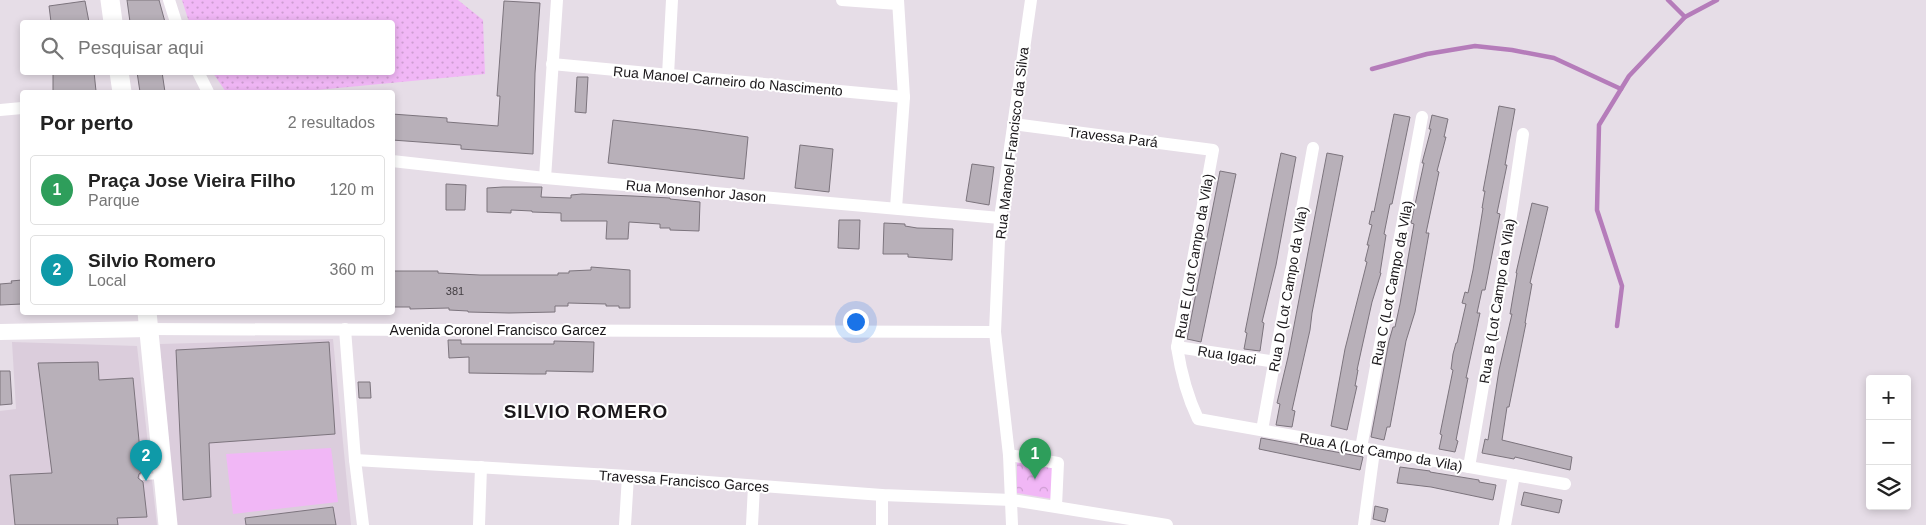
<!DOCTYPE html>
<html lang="pt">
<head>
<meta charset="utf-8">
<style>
  body { margin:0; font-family:Arial,sans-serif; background:#f6f6f6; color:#222 }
  .controls { position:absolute; right:15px; bottom:15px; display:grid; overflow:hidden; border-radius:5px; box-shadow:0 2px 8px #0003 }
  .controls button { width:45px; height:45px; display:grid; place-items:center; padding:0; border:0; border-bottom:1px solid #e0e0e0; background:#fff; color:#222; font:25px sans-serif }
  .you { position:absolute; left:855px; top:321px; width:18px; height:18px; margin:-12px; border:4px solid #fff; border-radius:50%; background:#1a73e8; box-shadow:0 0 0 8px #1a73e833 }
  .badge { display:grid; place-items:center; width:32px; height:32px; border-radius:50%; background:#db2777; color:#fff; font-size:16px; font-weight:700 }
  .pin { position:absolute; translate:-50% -41px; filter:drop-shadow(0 1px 2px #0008) }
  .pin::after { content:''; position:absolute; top:26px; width:18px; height:15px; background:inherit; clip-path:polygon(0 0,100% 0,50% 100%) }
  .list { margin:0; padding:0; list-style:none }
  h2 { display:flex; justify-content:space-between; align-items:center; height:65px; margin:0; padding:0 20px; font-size:21px }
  h2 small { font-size:16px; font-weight:400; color:#767676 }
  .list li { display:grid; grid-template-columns:32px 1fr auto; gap:15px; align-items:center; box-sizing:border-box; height:70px; margin:0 10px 10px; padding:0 10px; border:1px solid #e0e0e0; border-radius:5px }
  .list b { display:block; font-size:19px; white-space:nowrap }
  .list p { margin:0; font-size:16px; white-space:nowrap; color:#767676 }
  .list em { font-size:16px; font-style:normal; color:#767676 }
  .icon { flex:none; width:28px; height:28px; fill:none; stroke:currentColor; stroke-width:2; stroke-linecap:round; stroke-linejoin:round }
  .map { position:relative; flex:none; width:1926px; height:525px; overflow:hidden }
  .search { position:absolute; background:#fff; box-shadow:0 2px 8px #0003; left:20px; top:20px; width:375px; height:55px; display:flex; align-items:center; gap:12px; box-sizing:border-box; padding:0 18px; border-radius:5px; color:#767676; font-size:19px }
  .panel { position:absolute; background:#fff; box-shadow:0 2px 8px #0003; left:20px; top:90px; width:375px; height:225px; border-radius:5px }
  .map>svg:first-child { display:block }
</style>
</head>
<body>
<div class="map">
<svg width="1926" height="525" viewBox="0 0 1926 525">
  <defs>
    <pattern id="grass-dots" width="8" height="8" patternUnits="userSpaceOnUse" patternTransform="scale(1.25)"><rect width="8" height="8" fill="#f1b7f6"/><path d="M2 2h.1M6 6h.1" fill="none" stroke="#ce9dd2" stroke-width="1.8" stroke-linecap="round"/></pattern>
    <pattern id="park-crowns" width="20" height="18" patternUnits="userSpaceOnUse" patternTransform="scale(1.25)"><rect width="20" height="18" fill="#f1b7f6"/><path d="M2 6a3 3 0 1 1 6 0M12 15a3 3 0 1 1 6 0" fill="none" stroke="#ce9dd2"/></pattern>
  </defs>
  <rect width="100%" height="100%" fill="#e6dde7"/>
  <g fill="#dbcddc">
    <polygon points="333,339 351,525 176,525 160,344"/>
    <polygon points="12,342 137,346 157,525 0,525 0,411 16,409"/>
  </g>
  <polygon fill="url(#grass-dots)" points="182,0 458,0 483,20 485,74 296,92 226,92 213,73 392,72 392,22 189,22"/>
  <polygon fill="url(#park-crowns)" points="1017,459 1054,466 1053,499 1017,493"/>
  <polygon fill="#f1b7f6" points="331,448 338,502 233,514 226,454"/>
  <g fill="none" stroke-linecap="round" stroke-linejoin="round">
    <g stroke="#b57cba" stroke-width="4.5">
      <polyline points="1668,0 1685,17"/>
      <polyline points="1372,69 1427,54 1475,46 1512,50 1554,58 1621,89"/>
      <polyline points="1617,326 1622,286 1597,210 1599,125 1629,76 1685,17 1717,0"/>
    </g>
  </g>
  <g fill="#b8b0b9" stroke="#7c747d">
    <polygon points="127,0 159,0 165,22 130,22"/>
    <polygon points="85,1 89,22 51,22 49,6"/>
    <polygon points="504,1 540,3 535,73 533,154 461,149 461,145 392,140 392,114 447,118 447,122 498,126 500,96 497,96"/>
    <polygon points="53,72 94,72 96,91 53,92"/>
    <polygon points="137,72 162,72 165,92 140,92"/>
    <polygon points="577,77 588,77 586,113 575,112"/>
    <polygon points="1499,106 1515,109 1505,165 1507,165 1497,213 1500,214 1485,290 1482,290 1477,313 1480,313 1466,378 1468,378 1456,440 1458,441 1455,452 1439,449 1442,435 1440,434 1453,370 1451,369 1453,354 1456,343 1457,343 1466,304 1462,303 1465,292 1468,293 1473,270 1483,208 1482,208 1485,191 1483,191"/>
    <polygon points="1394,114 1410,117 1392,204 1390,204 1384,234 1386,235 1380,273 1381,273 1372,302 1362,347 1357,370 1358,370 1355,386 1357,386 1347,430 1331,426 1345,349 1367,262 1365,261 1369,245 1367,245 1372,225 1369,224 1372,211 1374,212"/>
    <polygon points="1432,115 1448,119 1444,137 1446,137 1437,171 1439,172 1426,233 1429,233 1415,312 1406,341 1390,427 1387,427 1384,440 1371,437 1389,341 1393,327 1395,327 1400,304 1414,224 1411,223 1424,163 1422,163 1431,129 1429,129"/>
    <polygon points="613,120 699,130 748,137 744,179 608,163"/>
    <polygon points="800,145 833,149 829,192 795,188"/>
    <polygon points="1281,153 1296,157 1276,265 1262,322 1264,323 1260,351 1244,349 1247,333 1245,332"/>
    <polygon points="1327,153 1343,156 1312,313 1310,330 1292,410 1295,411 1292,427 1276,425 1280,404 1277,403 1288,357"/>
    <polygon points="972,164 994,167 989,205 966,201"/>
    <polygon points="1220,171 1236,174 1201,342 1187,339"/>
    <polygon points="446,184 466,185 465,210 446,210"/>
    <polygon points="503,187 542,187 541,197 571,198 571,195 582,194 633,196 670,198 670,199 700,202 699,231 670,230 670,228 660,228 660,224 629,222 628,239 606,239 607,221 561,221 561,213 532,212 532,211 511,210 511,213 487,212 487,188"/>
    <polygon points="1532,203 1548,207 1530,283 1532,284 1525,323 1526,323 1509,407 1507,407 1502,440 1572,457 1570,470 1515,457 1514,459 1482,453 1485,439 1488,440 1499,370 1512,314 1510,314 1517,273 1516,273"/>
    <polygon points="839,220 860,220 859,249 838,248"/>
    <polygon points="884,223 905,224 905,226 917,228 953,229 952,260 908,257 908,254 883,254"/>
    <polygon points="591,267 630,270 630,308 619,308 619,306 606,306 606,304 568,303 568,306 555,306 555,312 509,313 468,312 468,311 449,310 449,308 410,309 410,307 392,307 392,271 438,271 438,273 480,275 558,275 558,273 569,273 569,271 591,270"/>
    <polygon points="22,280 22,304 0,305 0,284 12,283 11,281"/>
    <polygon points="448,340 461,340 461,344 554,344 554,341 594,342 593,372 546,371 546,374 532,374 469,373 469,357 449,358"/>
    <polygon points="329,342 335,434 209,443 211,497 183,500 176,350"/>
    <polygon points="98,362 99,380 133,378 142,472 139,474 138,478 143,482 147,517 117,518 118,525 15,525 10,475 52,473 38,363"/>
    <polygon points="0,371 10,371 12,404 0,405"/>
    <polygon points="358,382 370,382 371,398 359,398"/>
    <polygon points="1261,438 1363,457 1360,470 1259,449"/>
    <polygon points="1400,467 1430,471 1430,472 1479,480 1479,482 1496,485 1493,500 1431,487 1397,483"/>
    <polygon points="1524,492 1562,500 1559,513 1521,505"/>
    <polygon points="1375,506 1388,509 1385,522 1373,519"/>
    <polygon points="333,507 336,525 246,525 245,518"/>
  </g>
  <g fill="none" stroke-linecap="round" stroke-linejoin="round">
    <polyline stroke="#fff" stroke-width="6" points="143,477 161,476"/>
    <g stroke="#fff" stroke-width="12">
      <polyline points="169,0 176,22"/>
      <polyline points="842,0 898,4"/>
      <polyline points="552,64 904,97"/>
      <polyline points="198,72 208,92"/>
      <polyline points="668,75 672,0"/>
      <polyline points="0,110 22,108"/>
      <path d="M 1013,124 L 1213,150 L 1177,347 C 1181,373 1187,396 1198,419 L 1565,484"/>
      <polyline points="392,161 545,178 1000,218"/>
      <polyline points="545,178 557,0"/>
      <polyline points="896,208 904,97 898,0"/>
      <polyline points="149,329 995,332"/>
      <polyline points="345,329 355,460 363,525"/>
      <polyline points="1177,347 1276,362"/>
      <polyline points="1262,430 1313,148"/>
      <polyline points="1361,448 1422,117"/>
      <polyline points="1009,455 1058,463 1056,506"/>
      <polyline points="355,460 628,476 882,495 1012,500 1167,525"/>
      <polyline points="1469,467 1502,276 1523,134"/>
      <polyline points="882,495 882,525"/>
      <polyline points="479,525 481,467"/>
      <polyline points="625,525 628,476"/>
      <polyline points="752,525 754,486"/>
      <polyline points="1012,525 1009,455 995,332 1000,218 1031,0"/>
      <polyline points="1364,525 1374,451"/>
      <polyline points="1505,525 1514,475"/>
    </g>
    <polyline stroke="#fff" stroke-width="16" points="0,332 149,329"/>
    <g stroke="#fff" stroke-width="19">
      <polyline points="110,0 113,22"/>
      <polyline points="119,72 122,92"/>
      <polyline points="147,312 168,525"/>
    </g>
  </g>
  <g text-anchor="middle" stroke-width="4" stroke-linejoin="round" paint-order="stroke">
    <g font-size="11" fill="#423d42">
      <text x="455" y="295">381</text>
    </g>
    <g font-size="14" fill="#1a171a" stroke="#fff">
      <text transform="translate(728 81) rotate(5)" y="5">Rua Manoel Carneiro do Nascimento</text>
      <text transform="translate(1113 137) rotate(7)" y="5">Travessa Pará</text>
      <text transform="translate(1012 143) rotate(-83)" y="5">Rua Manoel Francisco da Silva</text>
      <text transform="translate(696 191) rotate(5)" y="5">Rua Monsenhor Jason</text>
      <text transform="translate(1194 256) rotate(-80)" y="5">Rua E (Lot Campo da Vila)</text>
      <text transform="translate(1392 283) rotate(-79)" y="5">Rua C (Lot Campo da Vila)</text>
      <text transform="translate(1288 289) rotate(-80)" y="5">Rua D (Lot Campo da Vila)</text>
      <text transform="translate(1497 301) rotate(-81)" y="5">Rua B (Lot Campo da Vila)</text>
      <text x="498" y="335">Avenida Coronel Francisco Garcez</text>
      <text transform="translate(1227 355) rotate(9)" y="5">Rua Igaci</text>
      <text transform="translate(1381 452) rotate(10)" y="5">Rua A (Lot Campo da Vila)</text>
      <text transform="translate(684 481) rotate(4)" y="5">Travessa Francisco Garces</text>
    </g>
    <g font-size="19" font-weight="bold" letter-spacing="1" fill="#1a171a" stroke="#fff">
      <text x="586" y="418">SILVIO ROMERO</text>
    </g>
  </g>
</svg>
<div class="controls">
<button>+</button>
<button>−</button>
<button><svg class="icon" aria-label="layers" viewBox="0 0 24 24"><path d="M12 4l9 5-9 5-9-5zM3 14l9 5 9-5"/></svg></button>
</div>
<div class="you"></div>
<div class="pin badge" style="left:1035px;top:479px;background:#2e9e5b">1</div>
<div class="pin badge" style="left:146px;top:481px;background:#0f9aa8">2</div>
<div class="search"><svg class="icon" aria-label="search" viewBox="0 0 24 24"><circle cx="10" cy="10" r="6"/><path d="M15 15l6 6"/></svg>Pesquisar aqui</div>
<section class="panel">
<h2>Por perto<small>2 resultados</small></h2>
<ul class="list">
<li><span class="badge" style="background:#2e9e5b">1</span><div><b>Praça Jose Vieira Filho</b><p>Parque</p></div><em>120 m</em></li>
<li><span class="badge" style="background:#0f9aa8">2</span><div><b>Silvio Romero</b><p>Local</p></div><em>360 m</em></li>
</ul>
</section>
</div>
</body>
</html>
